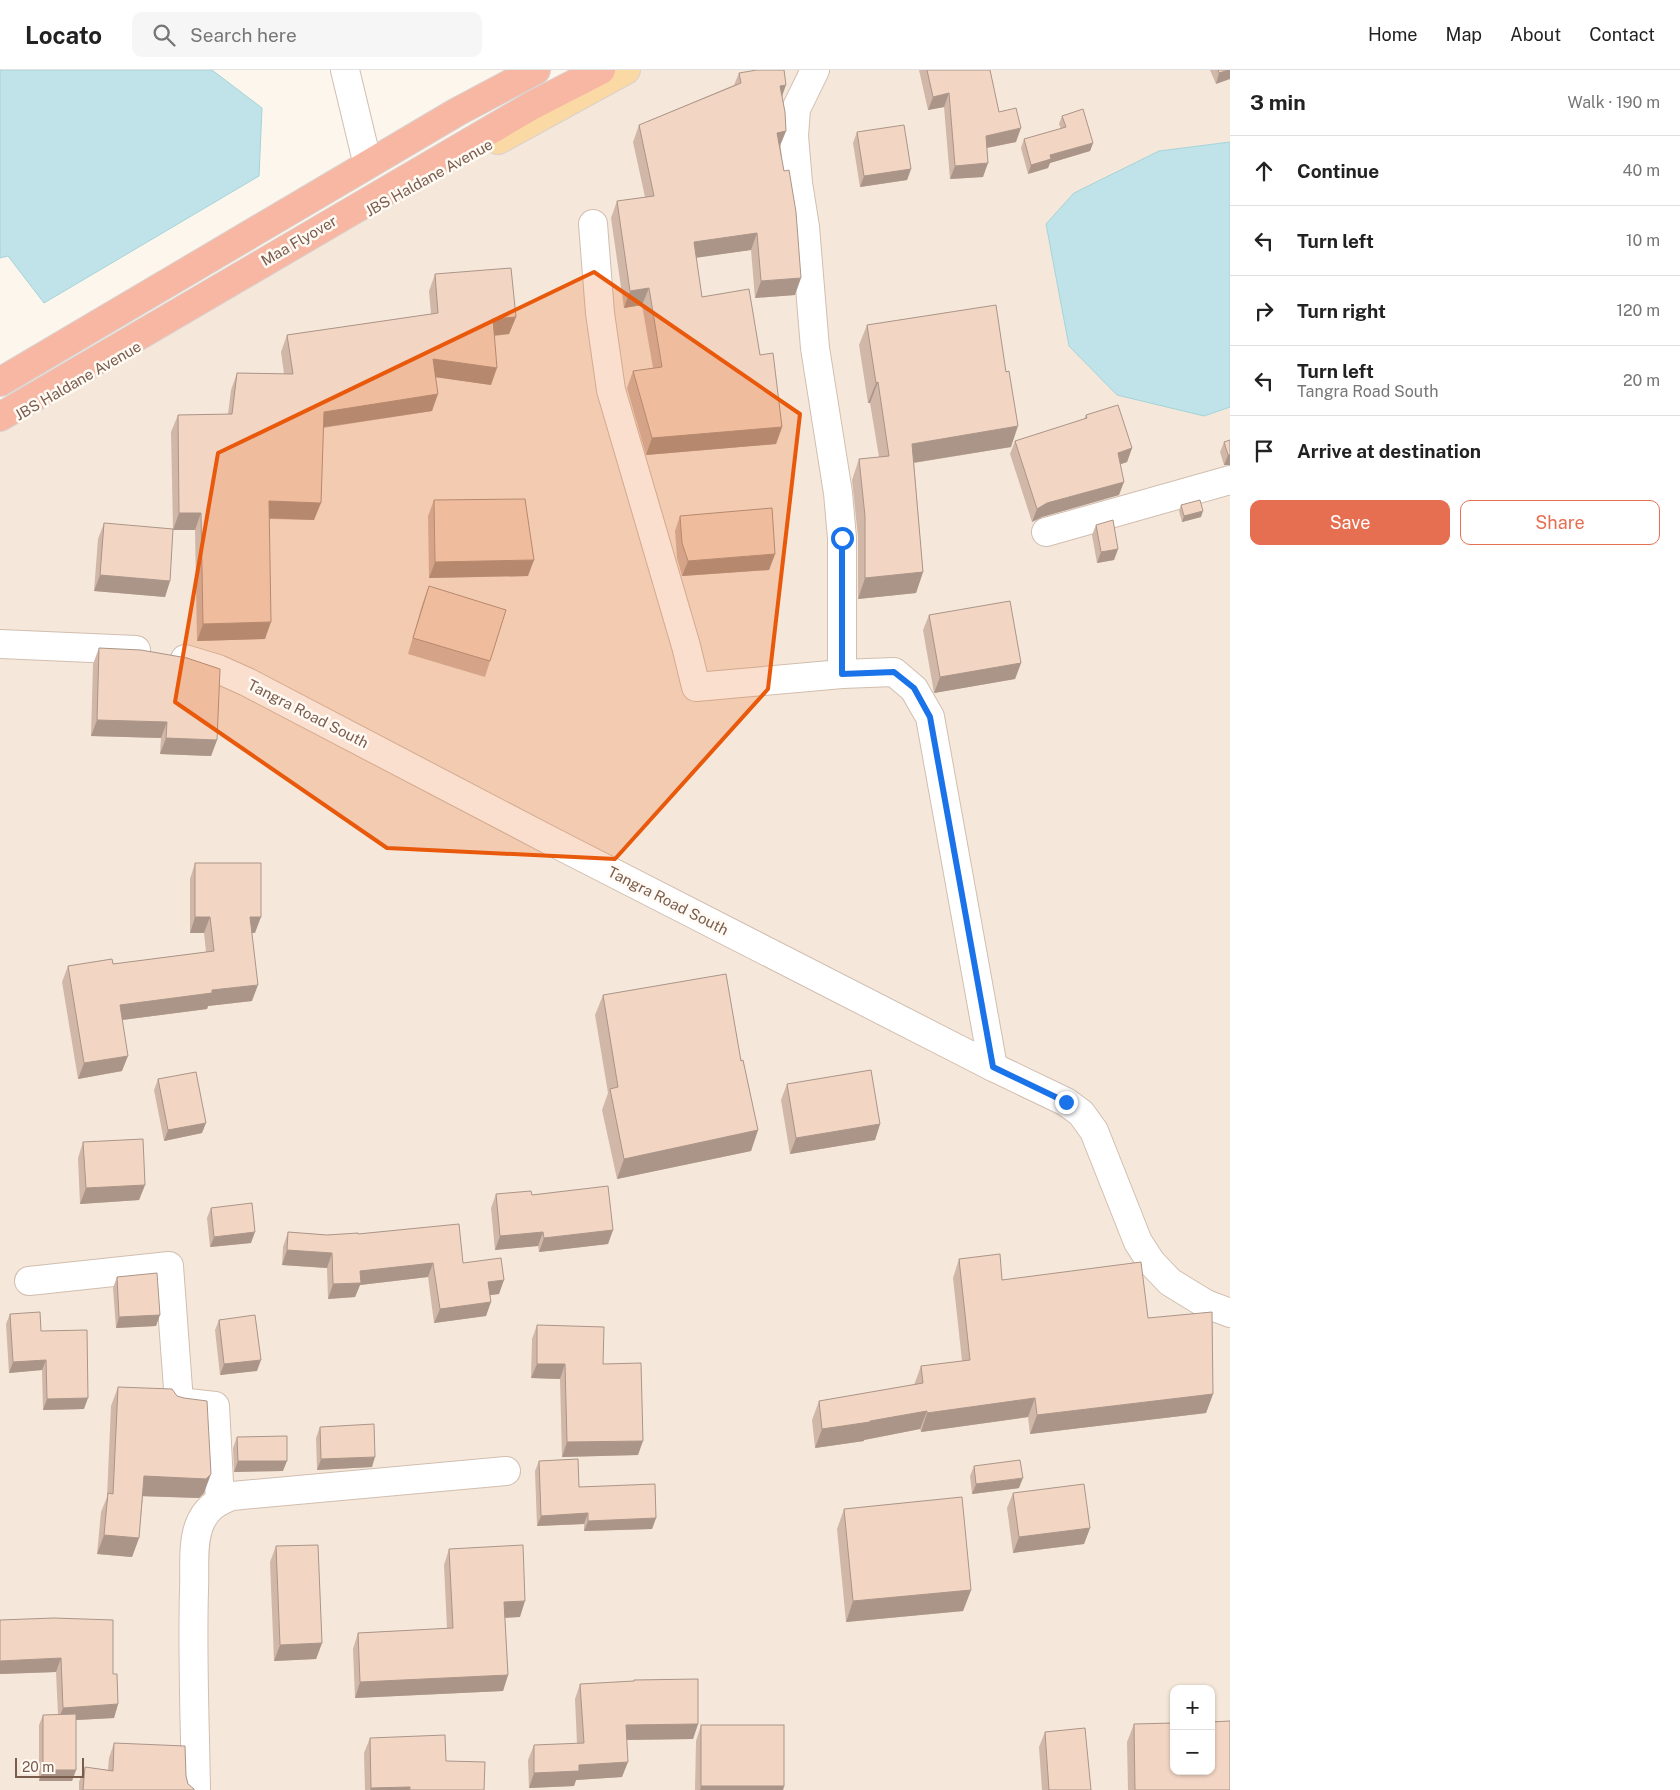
<!DOCTYPE html>
<html lang="en">
<head>
<meta charset="utf-8">
<style>
  body { margin:0; font-family:"Public Sans",sans-serif; background:#f6f6f6; color:#222 }
  .controls { position:absolute; right:15px; bottom:15px; display:grid; overflow:hidden; border-radius:10px; box-shadow:0 1px 4px #0004 }
  .controls button { width:45px; height:45px; display:grid; place-items:center; padding:0; border:0; border-bottom:1px solid #e0e0e0; background:#fff; color:#222; font:25px sans-serif }
  .scale { position:absolute; left:15px; bottom:12px; width:69px; box-sizing:border-box; padding-left:5px; border:2px solid #7a5c4d; border-top:0; font-size:14px; line-height:18px; white-space:nowrap; color:#7a5c4d; -webkit-text-stroke:4px #fffaf3; paint-order:stroke }
  .stop { position:absolute; width:15px; height:15px; margin:-11px; border:4px solid #1a73e8; border-radius:50%; background:#fff }
  .stop.end { background:#1a73e8; border-color:#fff; box-shadow:0 1px 5px #0008 }
  .list { margin:0; padding:0; list-style:none }
  h2 { display:flex; justify-content:space-between; align-items:center; height:65px; margin:0; padding:0 20px; font-size:21px }
  h2 small { font-size:16px; font-weight:400; color:#767676 }
  .list li { display:grid; grid-template-columns:32px 1fr auto; gap:15px; align-items:center; box-sizing:border-box; height:70px; padding:0 20px; border-top:1px solid #e0e0e0 }
  .list b { display:block; font-size:19px; white-space:nowrap }
  .list p { margin:0; font-size:16px; white-space:nowrap; color:#767676 }
  .list em { font-size:16px; font-style:normal; color:#767676 }
  .actions { display:flex; gap:10px; padding:15px 20px }
  .actions a { flex:1; padding:11px 0; border:1px solid #e76f51; border-radius:10px; text-align:center; font-size:18px; color:#e76f51 }
  .actions .main { background:#e76f51; color:#fff }
  .icon { flex:none; width:28px; height:28px; fill:none; stroke:currentColor; stroke-width:2; stroke-linecap:round; stroke-linejoin:round }
  .map { position:relative; flex:none; width:1230px; height:1720px; overflow:hidden }
  header { display:flex; align-items:center; gap:30px; box-sizing:border-box; height:70px; padding:0 25px; background:#fff; border-bottom:1px solid #e0e0e0 }
  header strong { font-size:24px }
  nav { display:flex; gap:28px; margin-inline-start:auto; font-size:18px }
  .search { width:350px; height:45px; background:#f6f6f6; display:flex; align-items:center; gap:12px; box-sizing:border-box; padding:0 18px; border-radius:10px; color:#767676; font-size:19px }
  main { display:flex }
  aside { flex:1; background:#fff }
  .map>svg:first-child { display:block }
</style>
</head>
<body>
<header>
<strong>Locato</strong>
<div class="search"><svg class="icon" aria-label="search" viewBox="0 0 24 24"><circle cx="10" cy="10" r="6"/><path d="M15 15l6 6"/></svg>Search here</div>
<nav><a>Home</a><a>Map</a><a>About</a><a>Contact</a></nav>
</header>
<main>
<div class="map">
<svg width="1230" height="1720" viewBox="0 0 1230 1720">
  <rect width="100%" height="100%" fill="#fdf6ec"/>
  <path fill="#f5e8da" fill-rule="evenodd" d="M 601,0 L 1230,0 L 1230,72 L 1159,81 L 1204,346 L 1230,337 L 1230,1720 L 0,1720 L 0,347 ZM 1174,1619 L 1211,1619 L 1211,1701 L 1174,1701 Z"/>
  <g fill="#bfe3e8" stroke="#a5d3da">
    <polygon points="0,0 212,0 262,38 259,106 44,233 8,186 0,188"/>
    <polygon points="1230,72 1230,337 1204,346 1117,325 1069,276 1046,154 1074,123 1159,81"/>
  </g>
  <g fill="none" stroke-linecap="round" stroke-linejoin="round">
    <defs>
      <g id="minor">
        <polyline points="345,0 365,83"/>
        <polyline points="815,0 796,39 794,66 798,113 805,157 815,278 838,423 842,468 842,604"/>
        <polyline points="593,154 600,243 611,320 686,576 696,617 842,604 894,602 914,619 930,647 993,997"/>
        <polyline points="1046,462 1230,410"/>
        <polyline points="0,574 136,580"/>
        <polyline points="185,589 218,599 247,612 551,771 993,997 1066,1032 1081,1043 1094,1061 1138,1172 1151,1192 1170,1212 1206,1234 1230,1243"/>
        <polyline points="29,1211 169,1196 179,1332 215,1336 220,1431"/>
        <path d="M 196,1720 C 195,1653 192,1587 194,1520 C 195,1500 192,1475 199,1456 C 205,1439 216,1432 232,1426 L 506,1401"/>
      </g>
      <polyline id="major" points="498,70 626,0"/>
      <g id="highway">
        <polyline points="0,312 457,42 536,0"/>
        <polyline points="0,347 533,35 601,0"/>
      </g>
    </defs>
    <use href="#minor" stroke="#d1beb0" stroke-width="30"/>
    <use href="#major" stroke="#dad1cd" stroke-width="30"/>
    <use href="#highway" stroke="#dad1cd" stroke-width="30"/>
    <use href="#minor" stroke="#fff" stroke-width="28"/>
    <use href="#major" stroke="#fbd9a5" stroke-width="28"/>
    <use href="#highway" stroke="#f7b7a3" stroke-width="28"/>
  </g>
  <g fill="#d1b7a8">
    <polygon points="919,0 990,0 999,42 1016,72 987,78 983,107 950,109 944,37 928,40"/>
    <polygon points="1210,0 1230,0 1216,14"/>
    <polygon points="739,3 782,26 786,61 779,78 795,225 755,228 751,180 696,187 702,227 760,285 782,357 776,374 646,385 627,318 633,301 653,298 642,235 624,238 611,148 617,131 645,127 633,72 639,55 734,15"/>
    <polygon points="1062,46 1093,73 1090,81 1050,93 1048,98 1028,104 1021,78 1024,69 1061,59 1059,54"/>
    <polygon points="857,62 911,99 907,110 860,117 853,73"/>
    <polygon points="435,204 516,247 509,264 495,266 491,315 436,307 432,341 323,358 314,450 269,449 265,569 197,571 195,460 173,460 171,362 178,345 228,344 231,320 237,303 284,304 281,282 287,265 431,244 429,221"/>
    <polygon points="867,255 1011,377 914,393 923,502 916,523 858,529 858,467 852,410 859,389 879,387 870,333 868,333 859,275"/>
    <polygon points="1086,345 1132,378 1127,392 1120,394 1119,425 1042,447 1032,452 1010,384 1015,371 1084,349"/>
    <polygon points="1230,370 1230,395 1224,395 1220,382 1224,372"/>
    <polygon points="434,430 528,506 429,508 428,446"/>
    <polygon points="1181,435 1201,447 1182,452 1179,441"/>
    <polygon points="680,446 775,484 769,500 682,506 677,488 675,461"/>
    <polygon points="104,453 170,511 165,527 94,521 98,469"/>
    <polygon points="1096,455 1118,479 1114,490 1097,493 1092,465"/>
    <polygon points="429,516 490,591 485,607 408,584 423,532"/>
    <polygon points="929,545 1021,593 1015,609 934,623 923,560"/>
    <polygon points="99,578 217,670 211,686 160,684 161,668 91,666 93,594"/>
    <polygon points="195,793 255,863 252,863 252,931 208,936 207,939 122,950 122,1001 78,1009 62,912 68,896 113,894 206,882 204,863 190,863 190,809"/>
    <polygon points="603,925 741,991 758,1060 751,1081 617,1109 602,1040 608,1023 595,945"/>
    <polygon points="158,1009 202,1063 164,1071 154,1020"/>
    <polygon points="787,1014 880,1054 875,1070 790,1084 781,1030"/>
    <polygon points="83,1072 145,1115 139,1130 80,1134 78,1088"/>
    <polygon points="496,1124 532,1125 613,1160 608,1174 539,1182 538,1176 495,1180 491,1138"/>
    <polygon points="211,1138 251,1173 210,1177 207,1148"/>
    <polygon points="288,1162 327,1165 358,1164 463,1193 499,1224 490,1225 486,1246 434,1253 428,1207 360,1215 355,1227 328,1229 327,1198 282,1195 283,1177"/>
    <polygon points="959,1189 1002,1210 1148,1248 1213,1324 1206,1343 1030,1364 1028,1347 921,1362 920,1359 864,1370 864,1371 815,1378 812,1350 819,1331 914,1315 921,1296 962,1291 953,1208"/>
    <polygon points="117,1207 156,1256 116,1258 113,1218"/>
    <polygon points="10,1244 41,1261 84,1339 43,1340 42,1300 9,1303 6,1254"/>
    <polygon points="219,1250 257,1301 220,1305 215,1260"/>
    <polygon points="537,1255 603,1294 638,1385 562,1387 560,1309 531,1308 532,1269"/>
    <polygon points="118,1317 204,1423 199,1428 143,1426 139,1468 132,1487 97,1484 101,1442 107,1427 111,1336"/>
    <polygon points="320,1357 372,1397 317,1400 316,1368"/>
    <polygon points="237,1367 283,1401 234,1402 233,1378"/>
    <polygon points="539,1391 579,1417 656,1448 652,1459 584,1461 584,1454 537,1456 535,1401"/>
    <polygon points="974,1396 1019,1418 972,1424 970,1406"/>
    <polygon points="1013,1423 1090,1458 1084,1474 1013,1483 1007,1438"/>
    <polygon points="844,1439 971,1520 963,1541 846,1552 837,1459"/>
    <polygon points="276,1476 322,1573 316,1589 274,1591 270,1492"/>
    <polygon points="449,1479 520,1547 505,1548 508,1605 503,1621 355,1628 353,1579 358,1563 447,1559 444,1495"/>
    <polygon points="0,1550 113,1604 118,1634 114,1648 76,1650 76,1700 72,1711 39,1711 39,1655 43,1645 58,1645 56,1602 0,1604"/>
    <polygon points="580,1614 698,1654 693,1669 627,1670 622,1707 576,1710 574,1716 529,1718 528,1690 534,1675 577,1674 575,1629"/>
    <polygon points="1134,1654 1230,1720 1128,1720 1127,1672"/>
    <polygon points="701,1655 784,1716 783,1720 695,1720 696,1671"/>
    <polygon points="1045,1662 1091,1720 1042,1720 1039,1677"/>
    <polygon points="370,1668 446,1691 484,1720 365,1720 364,1683"/>
    <polygon points="114,1673 186,1706 188,1714 194,1720 79,1720 79,1712 85,1697 108,1700 109,1688"/>
  </g>
  <g fill="#aa9588">
    <polygon points="1229,0 1230,0 1230,9 1216,14 1219,3"/>
    <polygon points="786,15 780,32 780,16"/>
    <polygon points="949,23 944,37 928,40 933,27"/>
    <polygon points="1021,58 1016,72 981,79 986,66"/>
    <polygon points="786,61 779,78 777,63"/>
    <polygon points="1093,73 1090,81 1050,93 1048,98 1028,104 1031,95 1050,85"/>
    <polygon points="988,93 983,107 950,109 955,96"/>
    <polygon points="911,99 907,110 860,117 864,106"/>
    <polygon points="757,163 751,180 688,189 694,172"/>
    <polygon points="801,208 795,225 755,228 761,211"/>
    <polygon points="649,218 642,235 624,238 630,221"/>
    <polygon points="516,247 509,264 487,266 493,249"/>
    <polygon points="433,289 497,298 491,315 427,306"/>
    <polygon points="878,312 870,333 868,333 876,313"/>
    <polygon points="438,324 432,341 318,358 324,342"/>
    <polygon points="1018,356 1011,377 905,394 912,374"/>
    <polygon points="782,357 776,374 646,385 652,368"/>
    <polygon points="1132,378 1127,392 1113,397 1118,383"/>
    <polygon points="1228,385 1230,385 1230,395 1224,395"/>
    <polygon points="1124,412 1119,425 1042,447 1032,452 1037,439 1047,433"/>
    <polygon points="269,431 321,433 314,450 263,448"/>
    <polygon points="1203,441 1201,447 1182,452 1184,446"/>
    <polygon points="179,443 201,443 195,460 173,460"/>
    <polygon points="1118,479 1114,490 1097,493 1101,482"/>
    <polygon points="775,484 769,500 682,506 688,491"/>
    <polygon points="534,490 528,506 429,508 435,492"/>
    <polygon points="923,502 916,523 858,529 865,508"/>
    <polygon points="100,505 170,511 165,527 94,521"/>
    <polygon points="271,552 265,569 197,571 203,554"/>
    <polygon points="1021,593 1015,609 934,623 940,607"/>
    <polygon points="97,650 167,652 161,668 91,666"/>
    <polygon points="166,668 217,670 211,686 160,684"/>
    <polygon points="195,847 210,847 204,863 190,863"/>
    <polygon points="250,847 261,847 255,863 244,863"/>
    <polygon points="258,915 252,931 208,936 207,939 114,951 120,935 212,920"/>
    <polygon points="128,986 122,1001 78,1009 84,993"/>
    <polygon points="206,1053 202,1063 164,1071 168,1060"/>
    <polygon points="880,1054 875,1070 790,1084 796,1068"/>
    <polygon points="758,1060 751,1081 617,1109 624,1089"/>
    <polygon points="145,1115 139,1130 80,1134 86,1118"/>
    <polygon points="613,1160 608,1174 539,1182 544,1168"/>
    <polygon points="255,1162 251,1173 210,1177 214,1167"/>
    <polygon points="543,1162 538,1176 495,1180 500,1166"/>
    <polygon points="287,1180 332,1183 327,1198 282,1195"/>
    <polygon points="433,1193 428,1207 360,1215 355,1227 328,1229 333,1214 360,1201"/>
    <polygon points="504,1210 499,1224 483,1226 488,1212"/>
    <polygon points="491,1232 486,1246 434,1253 440,1239"/>
    <polygon points="160,1245 156,1256 116,1258 119,1247"/>
    <polygon points="46,1290 42,1300 9,1303 13,1292"/>
    <polygon points="261,1290 257,1301 220,1305 224,1294"/>
    <polygon points="537,1294 565,1294 560,1309 531,1308"/>
    <polygon points="1213,1324 1206,1343 1030,1364 1037,1345"/>
    <polygon points="88,1328 84,1339 43,1340 47,1329"/>
    <polygon points="1035,1328 1028,1347 921,1362 927,1343"/>
    <polygon points="927,1341 920,1359 864,1370 864,1371 815,1378 822,1359"/>
    <polygon points="643,1371 638,1385 562,1387 567,1372"/>
    <polygon points="375,1387 372,1397 317,1400 321,1389"/>
    <polygon points="238,1391 287,1391 283,1401 234,1402"/>
    <polygon points="211,1404 204,1423 199,1428 137,1426 144,1406"/>
    <polygon points="1023,1408 1019,1418 972,1424 976,1414"/>
    <polygon points="588,1443 584,1454 537,1456 541,1446"/>
    <polygon points="656,1448 652,1459 584,1461 588,1451"/>
    <polygon points="1090,1458 1084,1474 1013,1483 1019,1467"/>
    <polygon points="104,1465 139,1468 132,1487 97,1484"/>
    <polygon points="971,1520 963,1541 846,1552 853,1531"/>
    <polygon points="525,1531 520,1547 498,1548 504,1532"/>
    <polygon points="322,1573 316,1589 274,1591 280,1575"/>
    <polygon points="61,1588 56,1602 0,1604 0,1591"/>
    <polygon points="508,1605 503,1621 355,1628 360,1612"/>
    <polygon points="118,1634 114,1648 58,1651 63,1638"/>
    <polygon points="698,1654 693,1669 620,1670 626,1655"/>
    <polygon points="628,1692 622,1707 576,1710 574,1716 529,1718 534,1703 579,1695"/>
    <polygon points="43,1700 76,1700 72,1711 39,1711"/>
    <polygon points="701,1716 784,1716 783,1720 700,1720"/>
    <polygon points="410,1717 409,1720 370,1720 371,1718"/>
  </g>
  <g fill="#f3d5c3" stroke="#aa9588">
    <polygon points="757,0 784,0 786,15 780,16 785,42 786,61 777,63 784,101 789,100 796,142 801,208 761,211 757,163 694,172 702,227 749,219 760,285 773,283 782,357 652,368 633,301 662,297 649,218 630,221 617,131 654,126 639,55 741,13 739,3"/>
    <polygon points="927,0 990,0 999,42 1016,38 1021,58 986,66 988,93 955,96 949,23 933,27"/>
    <polygon points="1218,0 1229,0 1219,3"/>
    <polygon points="1083,39 1093,73 1050,85 1051,89 1031,95 1024,69 1066,57 1062,46"/>
    <polygon points="904,55 911,99 864,106 857,62"/>
    <polygon points="511,198 516,247 493,249 497,298 433,289 438,324 324,342 321,433 269,431 271,552 203,554 201,443 179,443 178,345 232,344 237,303 293,304 287,265 438,243 435,204"/>
    <polygon points="996,235 1006,302 1009,301 1018,356 912,374 923,502 865,508 865,446 859,389 889,386 878,312 876,313 867,255"/>
    <polygon points="1118,335 1132,378 1118,383 1124,412 1047,433 1037,439 1015,371 1087,348 1086,345"/>
    <polygon points="1230,370 1230,385 1228,385 1224,372"/>
    <polygon points="525,429 534,490 435,492 434,430"/>
    <polygon points="1200,430 1203,441 1184,446 1181,435"/>
    <polygon points="772,438 775,484 688,491 682,473 680,446"/>
    <polygon points="1113,450 1118,479 1101,482 1096,455"/>
    <polygon points="104,453 173,459 170,511 100,505"/>
    <polygon points="429,516 506,540 490,591 413,568"/>
    <polygon points="1010,531 1021,593 940,607 929,545"/>
    <polygon points="99,578 141,580 187,588 220,599 217,670 166,668 167,652 97,650"/>
    <polygon points="195,793 261,793 261,847 250,847 258,915 212,920 212,923 120,935 128,986 84,993 68,896 112,889 113,894 214,881 210,847 195,847"/>
    <polygon points="726,904 741,991 743,990 758,1060 624,1089 610,1019 618,1017 603,925"/>
    <polygon points="871,1000 880,1054 796,1068 787,1014"/>
    <polygon points="196,1002 206,1053 168,1060 158,1009"/>
    <polygon points="143,1069 145,1115 86,1118 83,1072"/>
    <polygon points="608,1116 613,1160 544,1168 543,1162 500,1166 496,1124 531,1121 532,1125"/>
    <polygon points="252,1133 255,1162 214,1167 211,1138"/>
    <polygon points="459,1154 463,1193 501,1188 504,1210 488,1212 491,1232 440,1239 433,1193 360,1201 361,1213 333,1214 332,1183 287,1180 288,1162 327,1165 358,1163 358,1164"/>
    <polygon points="1000,1184 1002,1210 1141,1192 1148,1248 1212,1242 1213,1324 1037,1345 1035,1328 927,1343 927,1341 870,1351 870,1352 822,1359 819,1331 923,1313 921,1296 970,1290 959,1189"/>
    <polygon points="157,1203 160,1245 119,1247 117,1207"/>
    <polygon points="40,1242 41,1261 87,1260 88,1328 47,1329 46,1290 13,1292 10,1244"/>
    <polygon points="255,1245 261,1290 224,1294 219,1250"/>
    <polygon points="537,1255 604,1257 603,1294 641,1293 643,1371 567,1372 565,1294 537,1294"/>
    <polygon points="118,1317 172,1319 177,1326 184,1328 207,1331 211,1404 206,1409 144,1406 139,1468 104,1465 108,1423 113,1424"/>
    <polygon points="374,1354 375,1387 321,1389 320,1357"/>
    <polygon points="287,1366 287,1391 238,1391 237,1367"/>
    <polygon points="578,1389 579,1417 655,1414 656,1448 588,1451 588,1443 541,1446 539,1391"/>
    <polygon points="1020,1390 1023,1408 976,1414 974,1396"/>
    <polygon points="1084,1414 1090,1458 1019,1467 1013,1423"/>
    <polygon points="962,1427 971,1520 853,1531 844,1439"/>
    <polygon points="318,1475 322,1573 280,1575 276,1476"/>
    <polygon points="523,1475 525,1531 504,1532 508,1605 360,1612 358,1563 453,1558 449,1479"/>
    <polygon points="54,1548 113,1550 113,1604 117,1604 118,1634 63,1638 61,1588 0,1591 0,1550"/>
    <polygon points="698,1609 698,1654 626,1655 628,1692 579,1695 579,1701 534,1703 534,1675 584,1673 580,1614 634,1611 634,1610"/>
    <polygon points="76,1644 76,1700 43,1700 43,1645"/>
    <polygon points="1230,1651 1230,1720 1135,1720 1134,1654 1174,1653 1174,1701 1211,1701 1211,1652"/>
    <rect x="701" y="1655" width="83" height="61"/>
    <polygon points="1085,1658 1091,1720 1049,1720 1045,1662"/>
    <polygon points="445,1665 446,1691 485,1692 484,1720 410,1720 410,1717 371,1718 370,1668"/>
    <polygon points="114,1673 185,1676 186,1706 188,1714 194,1719 194,1720 83,1720 85,1697 113,1701"/>
  </g>
  <g fill="none" stroke-linecap="round" stroke-linejoin="round">
    <polyline stroke="#1a73e8" stroke-width="6" points="842,468 842,604 894,602 914,618 930,647 993,997 1066,1032"/>
  </g>
  <path fill="#e8590c" fill-opacity="0.2" stroke="#e8590c" stroke-width="4" stroke-linejoin="round" d="M 594,202 L 800,344 L 768,619 L 615,789 L 387,778 L 175,632 L 218,383 Z"/>
  <g text-anchor="middle" stroke-width="5" stroke-linejoin="round" paint-order="stroke">
    <g font-size="15" fill="#7a5c4d" stroke="#fffaf3">
      <text transform="translate(429 108) rotate(-29)" y="5">JBS Haldane Avenue</text>
      <text transform="translate(299 171) rotate(-30)" y="5">Maa Flyover</text>
      <text transform="translate(78 311) rotate(-30)" y="5">JBS Haldane Avenue</text>
      <text transform="translate(308 644) rotate(27)" y="5">Tangra Road South</text>
      <text transform="translate(668 831) rotate(27)" y="5">Tangra Road South</text>
    </g>
  </g>
</svg>
<div class="controls">
<button>+</button>
<button>−</button>
</div>
<div class="scale">20 m</div>
<div class="stop" style="left:842px;top:468px"></div>
<div class="stop end" style="left:1066px;top:1032px"></div>
</div>
<aside>
<h2>3 min<small>Walk · 190 m</small></h2>
<ul class="list">
<li><svg class="icon" aria-label="ahead" viewBox="0 0 24 24"><path d="M12 20V5M6 11l6-6 6 6"/></svg><div><b>Continue</b></div><em>40 m</em></li>
<li><svg class="icon" aria-label="left" viewBox="0 0 24 24"><path d="M17 20v-9H6M10 6l-5 5 5 5"/></svg><div><b>Turn left</b></div><em>10 m</em></li>
<li><svg class="icon" aria-label="right" viewBox="0 0 24 24"><path d="M7 20v-9h11M14 6l5 5-5 5"/></svg><div><b>Turn right</b></div><em>120 m</em></li>
<li><svg class="icon" aria-label="left" viewBox="0 0 24 24"><path d="M17 20v-9H6M10 6l-5 5 5 5"/></svg><div><b>Turn left</b><p>Tangra Road South</p></div><em>20 m</em></li>
<li><svg class="icon" aria-label="arrive" viewBox="0 0 24 24"><path d="M6 21V4h12l-3 4 3 4H6"/></svg><div><b>Arrive at destination</b></div></li>
</ul>
<div class="actions"><a class="main">Save</a><a>Share</a></div>
</aside>
</main>
</body>
</html>
